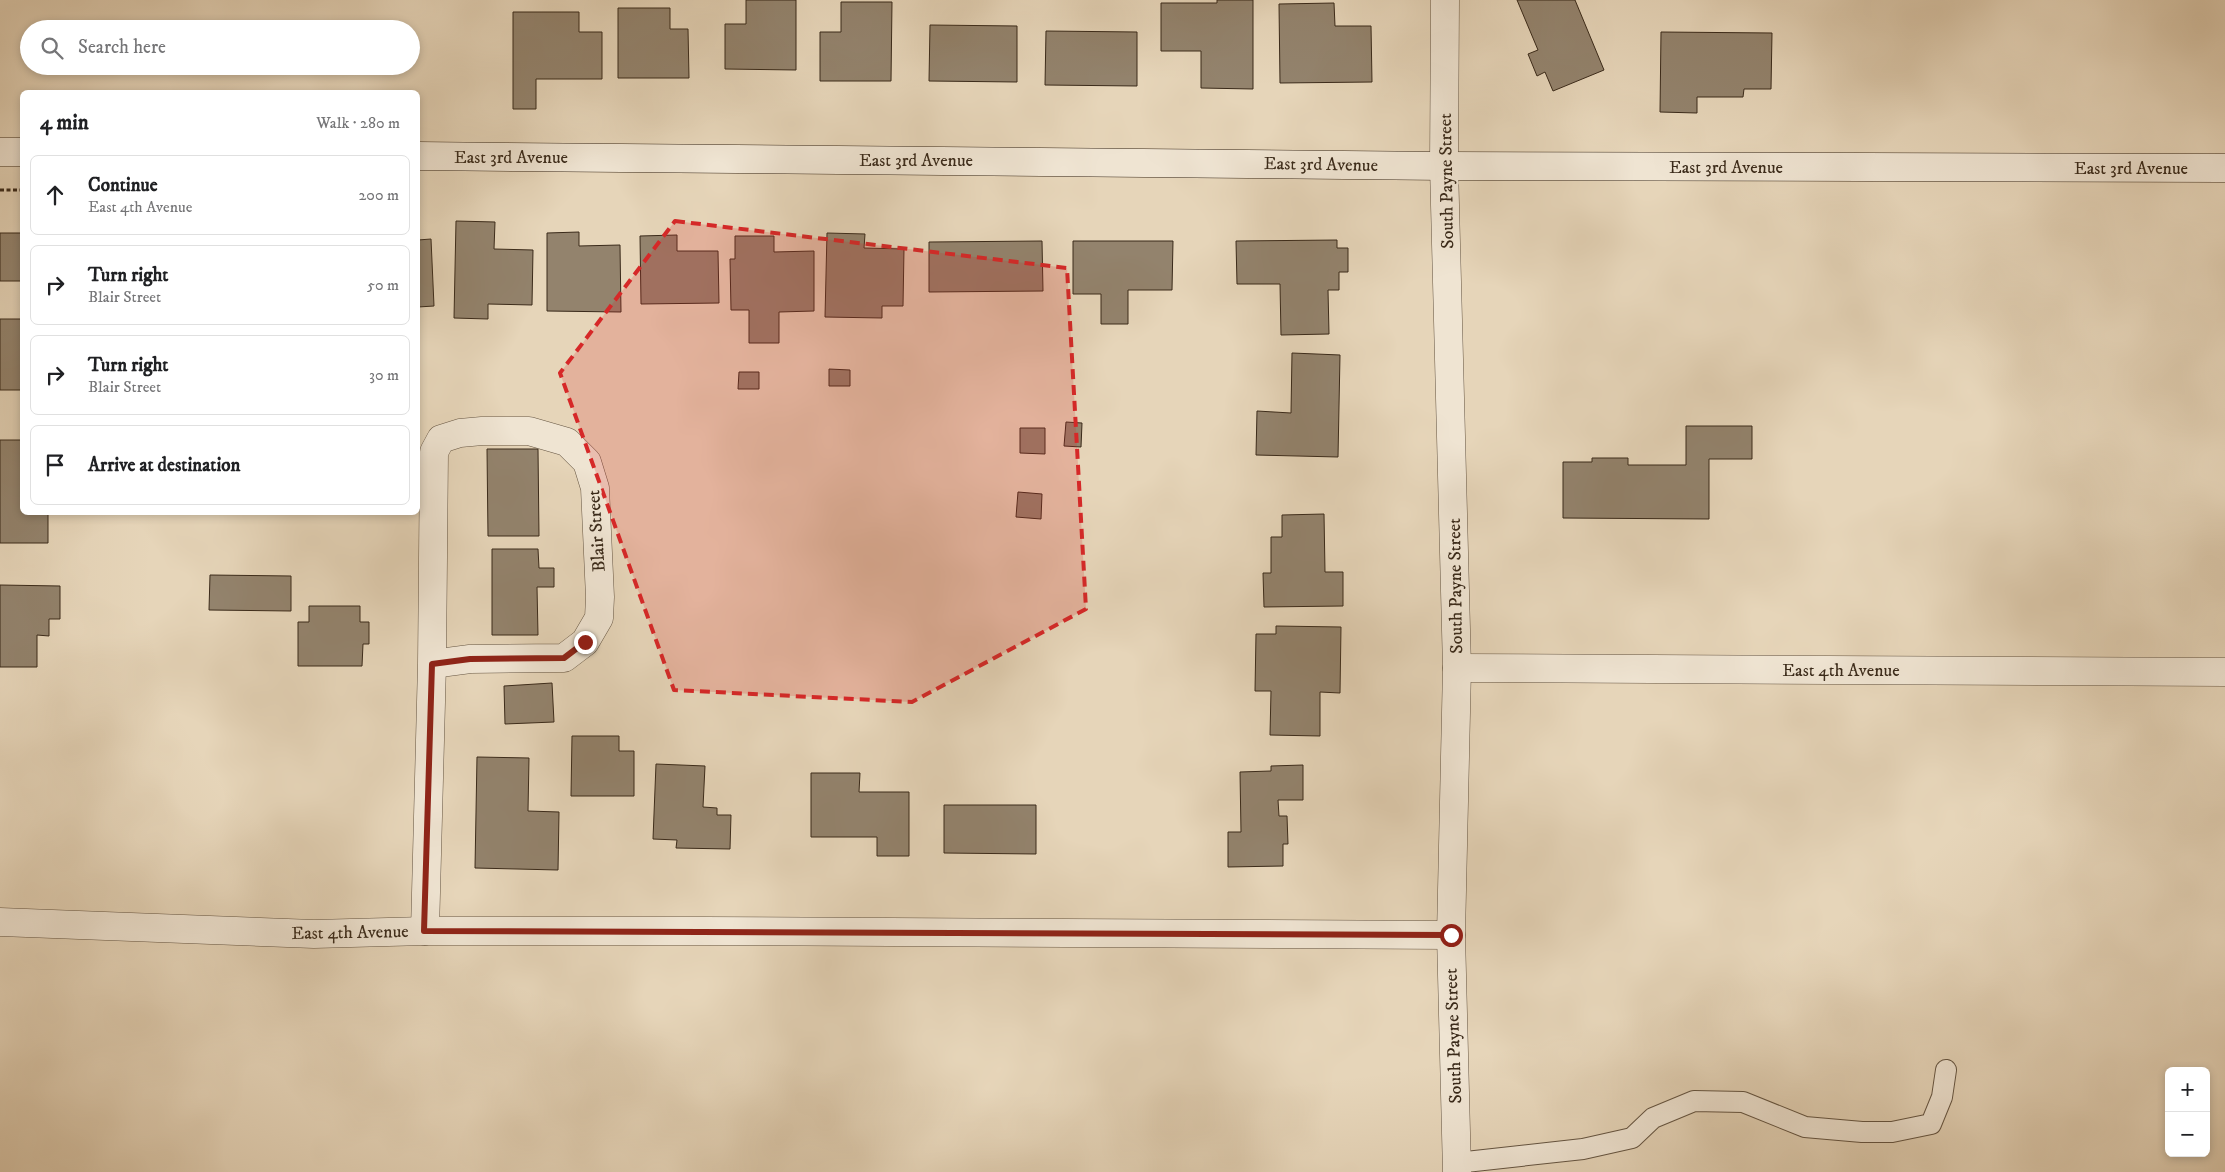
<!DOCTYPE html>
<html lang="en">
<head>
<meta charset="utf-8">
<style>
  body { margin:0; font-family:"IM FELL DW Pica",serif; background:#f6f6f6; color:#202124 }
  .controls { position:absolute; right:15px; bottom:15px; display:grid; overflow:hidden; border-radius:8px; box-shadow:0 2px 8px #0003 }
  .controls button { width:45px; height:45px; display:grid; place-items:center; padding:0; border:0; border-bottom:1px solid #e0e0e0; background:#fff; color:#202124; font:25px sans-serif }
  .stop { position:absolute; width:15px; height:15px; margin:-11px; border:4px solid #8f2418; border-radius:50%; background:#fff }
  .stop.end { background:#8f2418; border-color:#fff; box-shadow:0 1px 5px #0008 }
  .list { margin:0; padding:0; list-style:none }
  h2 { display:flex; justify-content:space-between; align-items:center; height:65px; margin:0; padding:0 20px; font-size:21px }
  h2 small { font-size:16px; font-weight:400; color:#757577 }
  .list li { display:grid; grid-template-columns:32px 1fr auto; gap:15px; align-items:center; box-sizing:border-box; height:80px; margin:0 10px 10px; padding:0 10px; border:1px solid #e0e0e0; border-radius:8px }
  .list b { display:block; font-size:19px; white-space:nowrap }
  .list p { margin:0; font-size:16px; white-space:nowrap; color:#757577 }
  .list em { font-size:16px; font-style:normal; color:#757577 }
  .icon { flex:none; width:28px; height:28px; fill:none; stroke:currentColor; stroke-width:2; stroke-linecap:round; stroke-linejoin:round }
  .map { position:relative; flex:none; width:2225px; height:1172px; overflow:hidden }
  .search { position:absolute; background:#fff; box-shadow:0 2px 8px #0003; left:20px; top:20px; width:400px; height:55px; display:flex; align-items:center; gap:12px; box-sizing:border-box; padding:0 18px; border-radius:28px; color:#757577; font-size:19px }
  .panel { position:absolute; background:#fff; box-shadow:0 2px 8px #0003; left:20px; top:90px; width:400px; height:425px; border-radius:8px }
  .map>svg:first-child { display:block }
</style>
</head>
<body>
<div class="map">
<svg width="2225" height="1172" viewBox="0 0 2225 1172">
  <rect width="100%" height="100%" fill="#e6d5b9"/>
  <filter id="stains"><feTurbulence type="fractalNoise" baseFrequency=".004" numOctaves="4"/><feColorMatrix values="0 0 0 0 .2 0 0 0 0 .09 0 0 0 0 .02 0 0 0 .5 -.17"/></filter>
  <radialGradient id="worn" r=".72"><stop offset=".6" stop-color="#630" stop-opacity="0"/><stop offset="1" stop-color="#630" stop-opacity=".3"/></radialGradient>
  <g fill="#93836d" stroke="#3a2a1a">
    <polygon points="746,0 796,0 796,70 725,69 725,24 746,24"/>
    <polygon points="1217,0 1253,0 1253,89 1201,88 1201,51 1161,51 1161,3 1217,3"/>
    <polygon points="1517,0 1575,0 1604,70 1553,91 1545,72 1537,76 1528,54 1538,50"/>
    <polygon points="841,2 892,2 891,81 820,81 820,32 841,32"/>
    <polygon points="1334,3 1335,26 1371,26 1372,82 1280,83 1279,4"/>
    <polygon points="618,8 670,8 670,29 688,29 689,78 618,78"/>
    <polygon points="513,12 579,12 579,32 602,32 602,79 536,79 536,109 513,109"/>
    <polygon points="930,25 1017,26 1017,82 929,81"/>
    <polygon points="1046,31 1137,32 1137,86 1045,85"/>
    <polygon points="1661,32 1772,33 1771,89 1744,89 1743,97 1697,97 1697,113 1660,112"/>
    <polygon points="456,221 495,222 494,249 533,250 532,305 488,304 488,319 454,318"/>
    <polygon points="579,232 579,246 620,245 621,312 547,311 547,233"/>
    <rect x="0" y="233" width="22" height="48"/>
    <polygon points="827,233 865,234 864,248 904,249 903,306 882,306 882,318 825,317"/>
    <polygon points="677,235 677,251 718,251 719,303 641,304 640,236"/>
    <polygon points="735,236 774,236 774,252 814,251 814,311 779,312 779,343 749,343 749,310 731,310 730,259 735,259"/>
    <polygon points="431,239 434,306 418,307 418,240"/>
    <polygon points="1337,240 1337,248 1348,248 1348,272 1339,272 1339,290 1328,290 1329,334 1281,335 1280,284 1237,284 1236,241"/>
    <polygon points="1042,241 1043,291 929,292 929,242"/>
    <polygon points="1073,241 1173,241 1172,290 1128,290 1128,324 1101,324 1101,294 1073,294"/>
    <rect x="0" y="319" width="22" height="71"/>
    <polygon points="1292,353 1340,355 1338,457 1256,455 1257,411 1291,413"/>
    <polygon points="829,369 850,370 850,386 829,386"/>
    <polygon points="739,372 759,372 759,389 738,389"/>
    <polygon points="1066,422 1082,423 1081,447 1064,446"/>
    <polygon points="1686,426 1752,426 1752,459 1709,459 1709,519 1563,518 1563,462 1592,462 1592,458 1628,458 1628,465 1686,465"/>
    <polygon points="1020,428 1045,428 1045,454 1020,453"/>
    <polygon points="0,440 22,440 22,512 48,512 48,543 0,543"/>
    <polygon points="487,449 538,449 539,536 488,536"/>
    <polygon points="1018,492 1042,494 1041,519 1016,517"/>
    <polygon points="1324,514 1325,572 1343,572 1343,606 1264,607 1263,573 1271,573 1271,537 1282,537 1282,515"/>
    <polygon points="492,549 538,549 539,568 554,568 554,587 537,587 538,635 492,635"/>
    <polygon points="210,575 291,576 291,611 209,610"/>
    <polygon points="0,585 60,586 60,619 49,619 49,636 37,635 37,667 0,667"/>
    <polygon points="309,606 360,606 360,622 369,622 369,644 363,644 362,666 298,666 298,622 309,622"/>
    <polygon points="1276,626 1341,627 1340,693 1320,692 1320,736 1270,735 1271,691 1255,691 1256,634 1276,634"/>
    <polygon points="552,683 554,722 505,724 504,686"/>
    <polygon points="572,736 619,736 619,751 634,751 634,796 571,796"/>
    <polygon points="477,757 529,758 528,811 559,812 558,870 475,868"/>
    <polygon points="656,764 705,766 703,807 717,808 717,815 731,815 730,849 676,848 677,840 653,839"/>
    <polygon points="1303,765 1303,800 1278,800 1279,816 1287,816 1288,844 1283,844 1283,866 1228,867 1228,832 1241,832 1240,772 1271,771 1271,766"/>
    <polygon points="811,773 860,773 859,792 909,792 909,856 877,856 877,837 811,837"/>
    <polygon points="944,805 1036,805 1036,854 944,853"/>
  </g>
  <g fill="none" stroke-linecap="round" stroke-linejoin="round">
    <defs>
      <polyline id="lane" points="1457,1163 1583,1149 1632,1138 1653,1118 1694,1101 1743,1102 1805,1127 1862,1132 1892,1132 1931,1124 1942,1097 1946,1070"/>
      <g id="street">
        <polyline points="1445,0 1444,166 1457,668 1451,935 1457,1172"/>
        <polyline points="1457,668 2225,672"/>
        <polyline points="0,922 314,934 425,931 704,931 1451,935"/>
        <polyline points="425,931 432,664 434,452 441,439 460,433 482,431 529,431 567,442 587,462 595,488 600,597 599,618 585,642 564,658 470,659 432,664"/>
      </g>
      <g id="secondary">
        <polyline points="0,152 22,152"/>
        <polyline points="418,156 1444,166 2225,168"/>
      </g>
    </defs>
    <use href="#lane" stroke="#655542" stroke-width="22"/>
    <use href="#street" stroke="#655542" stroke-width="29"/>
    <use href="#secondary" stroke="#3a2a1a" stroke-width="29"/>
    <polyline stroke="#3a2a1a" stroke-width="3" stroke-dasharray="4 2.5" stroke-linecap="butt" points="0,190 22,190"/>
    <use href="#lane" stroke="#efe4d2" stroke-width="20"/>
    <use href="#street" stroke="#efe4d2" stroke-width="28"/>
    <use href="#secondary" stroke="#efe4d2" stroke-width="28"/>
  </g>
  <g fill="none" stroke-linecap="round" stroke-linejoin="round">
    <polyline stroke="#8f2418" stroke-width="6" points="585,642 564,658 470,659 432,664 424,931 1451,935"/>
  </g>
  <path fill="#d62828" fill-opacity="0.2" stroke="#d62828" stroke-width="4" stroke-dasharray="10 6" stroke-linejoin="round" d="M 675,221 L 1067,268 L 1086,609 L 912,702 L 674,690 L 560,373 Z"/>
  <g text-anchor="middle" stroke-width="4.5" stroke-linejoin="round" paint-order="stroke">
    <g font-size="18" fill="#3a2a1a" stroke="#efe4d2">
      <text x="511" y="163">East 3rd Avenue</text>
      <text x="916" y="166">East 3rd Avenue</text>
      <text transform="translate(1321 164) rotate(1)" y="6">East 3rd Avenue</text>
      <text x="1726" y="173">East 3rd Avenue</text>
      <text x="2131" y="174">East 3rd Avenue</text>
      <text transform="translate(1446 181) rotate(-91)" y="6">South Payne Street</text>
      <text transform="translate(596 531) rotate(-94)" y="6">Blair Street</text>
      <text transform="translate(1455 586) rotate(-91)" y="6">South Payne Street</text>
      <text x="1841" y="676">East 4th Avenue</text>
      <text transform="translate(350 932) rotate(-1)" y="6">East 4th Avenue</text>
      <text transform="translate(1453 1036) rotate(-92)" y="6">South Payne Street</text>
    </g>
  </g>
  <rect width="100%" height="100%" filter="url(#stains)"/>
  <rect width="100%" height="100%" fill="url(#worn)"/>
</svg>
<div class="controls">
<button>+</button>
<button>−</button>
</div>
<div class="stop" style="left:1451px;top:935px"></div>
<div class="stop end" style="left:585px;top:642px"></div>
<div class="search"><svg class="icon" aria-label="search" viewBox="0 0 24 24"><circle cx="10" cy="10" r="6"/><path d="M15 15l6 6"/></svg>Search here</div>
<section class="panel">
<h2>4 min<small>Walk · 280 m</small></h2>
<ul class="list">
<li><svg class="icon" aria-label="ahead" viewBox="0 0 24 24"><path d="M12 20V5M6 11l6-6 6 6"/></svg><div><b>Continue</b><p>East 4th Avenue</p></div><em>200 m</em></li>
<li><svg class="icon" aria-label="right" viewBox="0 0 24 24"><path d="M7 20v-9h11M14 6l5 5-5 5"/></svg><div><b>Turn right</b><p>Blair Street</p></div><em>50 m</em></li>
<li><svg class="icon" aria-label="right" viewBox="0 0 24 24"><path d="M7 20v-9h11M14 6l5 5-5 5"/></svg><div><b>Turn right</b><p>Blair Street</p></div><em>30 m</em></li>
<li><svg class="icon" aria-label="arrive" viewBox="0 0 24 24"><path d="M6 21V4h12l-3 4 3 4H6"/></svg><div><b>Arrive at destination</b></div></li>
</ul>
</section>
</div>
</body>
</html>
